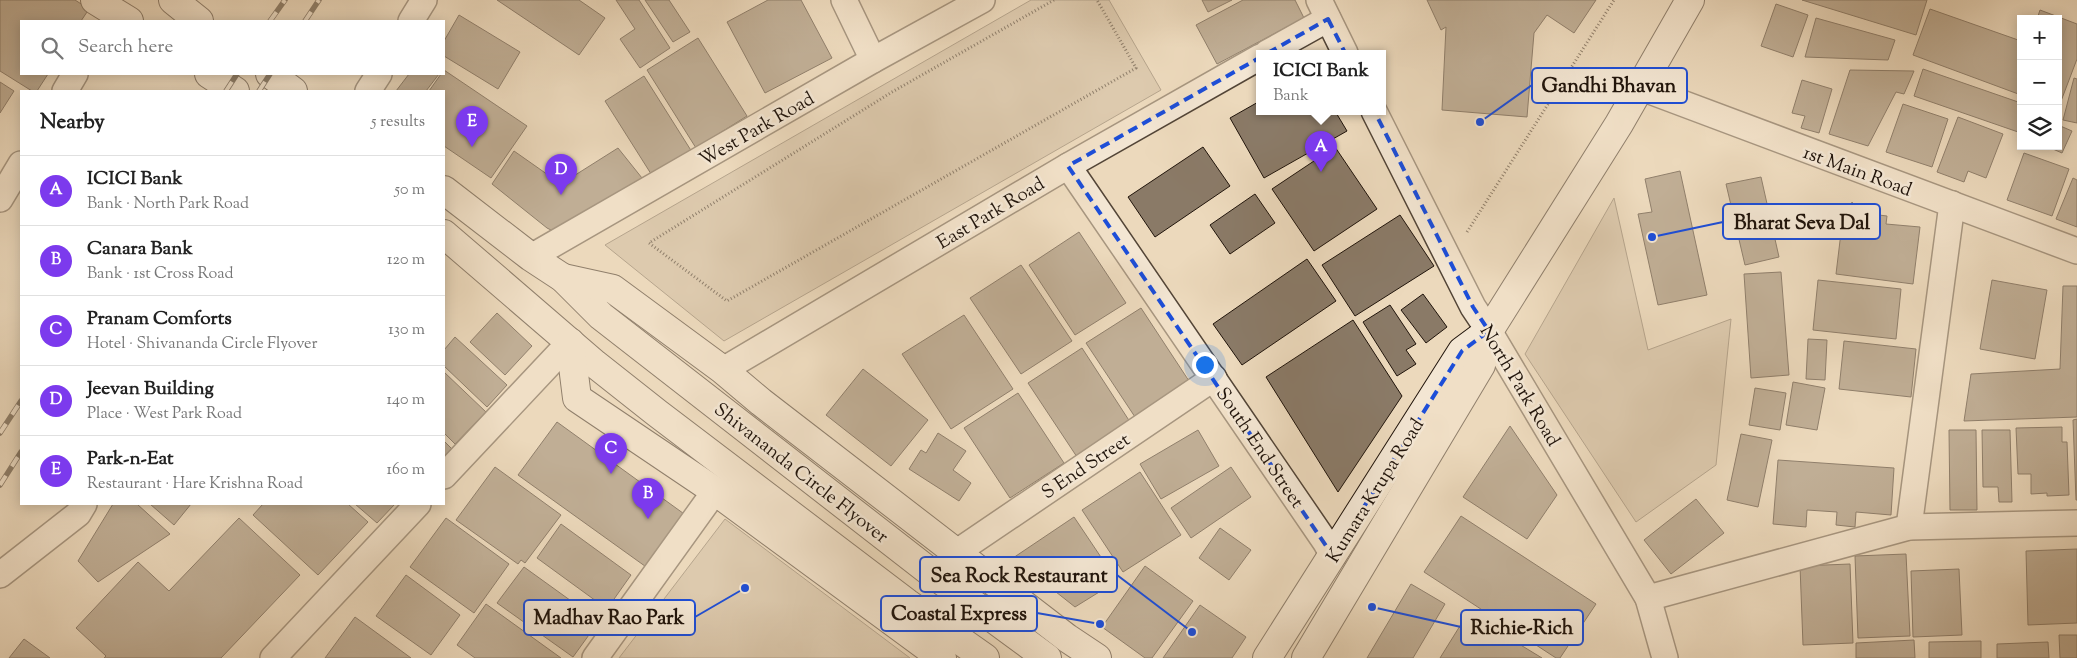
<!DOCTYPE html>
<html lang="en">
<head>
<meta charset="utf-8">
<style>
  body { margin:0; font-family:"Sorts Mill Goudy",serif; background:#f2f2f2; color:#222 }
  .controls { position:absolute; right:15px; top:15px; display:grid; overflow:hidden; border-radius:0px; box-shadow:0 2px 12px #0003 }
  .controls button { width:45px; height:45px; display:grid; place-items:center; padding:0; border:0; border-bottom:1px solid #e0e0e0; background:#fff; color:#222; font:25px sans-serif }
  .you { position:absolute; left:1204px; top:364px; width:18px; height:18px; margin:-12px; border:4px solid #fff; border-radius:50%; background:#1a73e8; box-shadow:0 0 0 8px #1a73e833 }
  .badge { display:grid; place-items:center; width:32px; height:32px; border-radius:50%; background:#7c3aed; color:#fff; font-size:16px; font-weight:700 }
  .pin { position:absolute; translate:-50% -41px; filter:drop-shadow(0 1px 2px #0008) }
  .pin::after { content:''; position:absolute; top:26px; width:18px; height:15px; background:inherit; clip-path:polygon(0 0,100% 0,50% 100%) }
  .popup { position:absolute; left:1256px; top:50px; width:130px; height:65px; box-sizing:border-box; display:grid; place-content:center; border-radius:0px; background:#fff; filter:drop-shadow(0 1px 4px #0005); font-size:16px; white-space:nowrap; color:#767676 }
  .popup b { font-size:19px; color:#222 }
  .popup::after { content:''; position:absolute; left:50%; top:100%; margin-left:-10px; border:10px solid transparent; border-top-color:#fff }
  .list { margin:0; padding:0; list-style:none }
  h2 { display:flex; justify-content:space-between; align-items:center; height:65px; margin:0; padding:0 20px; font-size:21px }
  h2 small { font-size:16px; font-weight:400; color:#767676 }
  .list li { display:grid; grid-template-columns:32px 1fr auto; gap:15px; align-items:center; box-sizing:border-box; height:70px; padding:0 20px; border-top:1px solid #e0e0e0 }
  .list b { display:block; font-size:19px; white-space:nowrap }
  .list p { margin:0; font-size:16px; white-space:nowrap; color:#767676 }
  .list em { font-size:16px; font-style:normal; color:#767676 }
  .icon { flex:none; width:28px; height:28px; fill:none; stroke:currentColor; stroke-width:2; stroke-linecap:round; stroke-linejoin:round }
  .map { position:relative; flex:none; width:2077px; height:658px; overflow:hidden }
  .search { position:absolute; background:#fff; box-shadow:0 2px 12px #0003; left:20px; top:20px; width:425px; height:55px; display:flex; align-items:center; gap:12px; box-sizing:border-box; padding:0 18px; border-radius:0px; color:#767676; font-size:19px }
  .panel { position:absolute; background:#fff; box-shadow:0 2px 12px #0003; left:20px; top:90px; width:425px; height:415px; border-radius:0px }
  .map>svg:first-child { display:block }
</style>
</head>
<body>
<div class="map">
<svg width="2077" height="658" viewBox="0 0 2077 658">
  <rect width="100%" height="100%" fill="#ecd9bc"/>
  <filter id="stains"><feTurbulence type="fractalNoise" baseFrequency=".004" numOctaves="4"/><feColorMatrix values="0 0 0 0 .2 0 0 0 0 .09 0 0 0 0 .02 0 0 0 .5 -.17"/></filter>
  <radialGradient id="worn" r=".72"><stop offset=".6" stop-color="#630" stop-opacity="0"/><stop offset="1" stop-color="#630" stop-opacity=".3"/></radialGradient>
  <g fill="#c9b89e" stroke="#746654">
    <polygon points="1031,0 1109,0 1161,90 724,341 605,245"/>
    <polygon points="1614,198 1648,350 1731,319 1716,465 1636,522 1525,354"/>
    <polygon points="725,519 910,658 619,658"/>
  </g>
  <g fill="#8a7a67" stroke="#20140b">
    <polygon points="0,0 75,0 89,9 81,21 21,21 21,74 48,74 37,91 32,91 0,71"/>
    <polygon points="497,0 579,0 605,18 579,55"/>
    <polygon points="616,0 639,0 670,48 640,68 620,39 635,29"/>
    <polygon points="645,0 669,0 690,32 673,42"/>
    <polygon points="768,0 801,0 832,58 765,93 727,22"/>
    <polygon points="1202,0 1232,0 1208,12"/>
    <polygon points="1243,0 1295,0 1304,18 1217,64 1196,25"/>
    <polygon points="1427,0 1596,0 1574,33 1547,15 1534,33 1527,117 1442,110 1446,27 1441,30"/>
    <polygon points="1802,0 1927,0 1916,35"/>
    <polygon points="1776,4 1808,15 1793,57 1761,46"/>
    <polygon points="1930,9 2021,41 2021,95 1913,55"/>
    <polygon points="2040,10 2077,24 2077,59 2058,109 2058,19 2037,19"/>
    <polygon points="459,15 520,52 498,89 444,56 444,41"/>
    <polygon points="1816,18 1895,40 1888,60 1805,57"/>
    <polygon points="698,38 747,116 696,148 647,70"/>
    <polygon points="1923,69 2021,103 2021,133 1914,96"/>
    <polygon points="444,70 527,126 491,178 444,146 444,91 429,91 441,74 444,74"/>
    <polygon points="1850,70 1914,71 1904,94 1896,92 1868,146 1829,134"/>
    <polygon points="409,74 439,74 426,91 396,91"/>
    <polygon points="644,76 692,152 653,177 605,101"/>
    <polygon points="2074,78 2077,79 2077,123 2063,120"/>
    <polygon points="1802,80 1832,89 1819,133 1801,128 1805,116 1792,113"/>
    <polygon points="0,82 14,91 0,113"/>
    <polygon points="1260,101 1260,111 1335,111 1347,131 1264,178 1230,118"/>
    <polygon points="1903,104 1948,119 1932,167 1886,152"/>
    <polygon points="1958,117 2003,134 1986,178 1968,171 1964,182 1937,172"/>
    <polygon points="2058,125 2072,131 2062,153 2046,146 2058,146"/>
    <polygon points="1203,147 1230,186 1155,237 1128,197"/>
    <polygon points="1335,147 1377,209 1314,251 1272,189"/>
    <polygon points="618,148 642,178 557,233 547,228 492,184 514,151 561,184"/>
    <polygon points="2024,153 2069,169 2052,216 2007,200"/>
    <polygon points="1680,171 1707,295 1658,305 1638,214 1652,212 1645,179"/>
    <polygon points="1761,177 1779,257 1745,265 1726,184"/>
    <polygon points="2073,178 2077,180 2077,227 2056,219"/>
    <polygon points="1255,194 1275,223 1230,254 1210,225"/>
    <polygon points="1852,202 1853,205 1880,208 1879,215 1887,216 1886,224 1920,227 1913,284 1836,274 1843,216 1850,217"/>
    <polygon points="1400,215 1434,266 1355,316 1322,265"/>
    <polygon points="1079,232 1126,303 1075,335 1029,265"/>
    <polygon points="1307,259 1336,301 1242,365 1213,324"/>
    <polygon points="1021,265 1072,341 1021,374 970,298"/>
    <polygon points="1781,272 1789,375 1751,378 1744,274"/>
    <polygon points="1818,280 1901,289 1896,339 1813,330"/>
    <polygon points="1992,280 2047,290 2035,359 1980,349"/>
    <polygon points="2063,286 2077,286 2077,417 1964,421 1971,374 2060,369"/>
    <polygon points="1423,294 1447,327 1426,343 1401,310"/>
    <polygon points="1390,305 1416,344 1406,350 1416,364 1397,376 1363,322"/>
    <polygon points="1141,308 1191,384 1137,420 1086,343"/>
    <polygon points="497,313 532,346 505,375 470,342"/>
    <polygon points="964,315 1013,389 951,429 902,354"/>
    <polygon points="1353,320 1402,396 1338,492 1266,377"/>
    <polygon points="455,337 507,385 487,407 444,366 444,350"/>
    <polygon points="1808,339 1827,340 1825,380 1806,379"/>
    <polygon points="1844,341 1916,349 1911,397 1839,389"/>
    <polygon points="1082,348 1132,425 1079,460 1028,383"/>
    <polygon points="863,369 928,420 891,466 826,415"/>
    <polygon points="444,372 486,412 455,444 444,433"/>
    <polygon points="1793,382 1825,388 1817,430 1786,425"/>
    <polygon points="1755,388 1786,393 1780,430 1749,425"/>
    <polygon points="1018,393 1064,463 1010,498 964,428"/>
    <polygon points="2077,419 2077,500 2076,500 2073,420"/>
    <polygon points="557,422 687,516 649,569 518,475"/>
    <polygon points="1510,426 1557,495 1527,539 1463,497"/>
    <polygon points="2062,427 2062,442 2067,442 2069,495 2047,496 2047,493 2031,494 2031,474 2018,474 2016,428"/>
    <polygon points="1198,430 1219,466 1161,499 1140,464"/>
    <polygon points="1949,430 1976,430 1977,510 1950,510"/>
    <polygon points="1982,430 2010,430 2012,502 1999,502 1998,487 1983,487"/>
    <polygon points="938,433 966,451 953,470 971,483 959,501 909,469 921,450 926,453"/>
    <polygon points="1741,434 1772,440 1758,507 1727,500"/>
    <polygon points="444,441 452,449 444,458"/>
    <polygon points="1778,460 1894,468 1891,515 1856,512 1855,527 1836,525 1837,512 1807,510 1806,527 1773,524"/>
    <polygon points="495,467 561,515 525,563 521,560 518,564 456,520"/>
    <polygon points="1231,467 1251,497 1191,538 1171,508"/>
    <polygon points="1140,472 1181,535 1123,572 1082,510"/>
    <polygon points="1696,499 1724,533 1671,574 1644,540"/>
    <polygon points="113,504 137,504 170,534 98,582 78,561"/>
    <polygon points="150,504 191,504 174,525"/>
    <polygon points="263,504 348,504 368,522 318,575 253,515"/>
    <polygon points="355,504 395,504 377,523"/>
    <polygon points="1461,516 1596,604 1560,658 1556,658 1424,572"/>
    <polygon points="1074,517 1117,581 1075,607 1013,558"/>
    <polygon points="239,518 300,575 221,658 104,658 106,656 76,628 138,562 169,591"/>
    <polygon points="446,518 509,564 474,613 410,567"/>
    <polygon points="561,524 631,575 607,609 537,558"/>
    <polygon points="1220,528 1251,550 1229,580 1199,558"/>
    <polygon points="2077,549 2077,623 2028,625 2026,551"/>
    <polygon points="1906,554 1910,636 1858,638 1855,556"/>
    <polygon points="1850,564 1853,643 1803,645 1800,566"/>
    <polygon points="1145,566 1193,601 1152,658 1145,658 1102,627"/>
    <polygon points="524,567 599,621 573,657 497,603"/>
    <polygon points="1959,569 1962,635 1913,637 1911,571"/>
    <polygon points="406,575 460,615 431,655 376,616"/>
    <polygon points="1411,584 1445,604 1413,658 1367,658"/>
    <polygon points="486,604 561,658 475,658 457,645"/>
    <polygon points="1200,605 1246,637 1232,658 1163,658"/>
    <polygon points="1468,613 1542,658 1440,658"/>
    <polygon points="355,617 411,658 325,658"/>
    <polygon points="2059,635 2077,635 2077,658 2060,658"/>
    <polygon points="24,639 50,658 9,658"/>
    <polygon points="1914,640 1915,658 1856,658 1856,643"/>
    <polygon points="1981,641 1981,658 1929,658 1929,642"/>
    <polygon points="2048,642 2049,658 1997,658 1997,644"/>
  </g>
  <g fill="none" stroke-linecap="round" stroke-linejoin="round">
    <defs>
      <g id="street">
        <polyline points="844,0 873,60"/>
        <polyline points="1319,0 1345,53"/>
        <polyline points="411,21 424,0"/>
        <polyline points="1267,53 1328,19"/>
        <polyline points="1639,87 2077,251"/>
        <polyline points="65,91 75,74"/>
        <polyline points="368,91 379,74"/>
        <polyline points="1374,111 1473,307 1489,331 1648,598 1665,658"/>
        <polyline points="1068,166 1326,543 1333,556"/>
        <polyline points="0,199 21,164"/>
        <polyline points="531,257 873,60 982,0"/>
        <polyline points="723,370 1068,166 1260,57"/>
        <polyline points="444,476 570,342"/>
        <polyline points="1909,527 1952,204"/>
        <polyline points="957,552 1214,378"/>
        <polyline points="0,575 78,514 84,504"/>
        <polyline points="1648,598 1909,527 2077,523"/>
        <polyline points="273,658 418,504"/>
        <polyline points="595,658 715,491"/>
      </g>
      <g id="secondary">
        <polyline points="95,0 129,21"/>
        <polyline points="173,0 199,21"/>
        <polyline points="209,74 235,91"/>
        <polyline points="270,74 293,91"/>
        <polyline points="444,190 531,257 563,278 601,316 934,575 1047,658"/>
        <polyline points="444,234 595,364 657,413 907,603 985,658"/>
        <polyline points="563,278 613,289 723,370 761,402 1067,638 1097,658"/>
        <polyline points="570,342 577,398 715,491 942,658"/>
        <polyline points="1267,658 1462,351 1489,331"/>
        <polyline points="1306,658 1481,365 1489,331 1619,124 1690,0"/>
      </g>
    </defs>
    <use href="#street" stroke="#534537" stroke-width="28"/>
    <use href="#secondary" stroke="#20140b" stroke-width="30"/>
    <g stroke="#20140b" stroke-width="3" stroke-dasharray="1 2.5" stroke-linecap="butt">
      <polyline points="1054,0 892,92 649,243 727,301 1136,68 1097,0"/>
      <polyline points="1467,232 1614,0"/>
    </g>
    <use href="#street" stroke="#f3e6d3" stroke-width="25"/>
    <use href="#secondary" stroke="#f3e6d3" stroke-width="28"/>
    <defs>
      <g id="rail">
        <polyline points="270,21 285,0"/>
        <polyline points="305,21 319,0"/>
        <polyline points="226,91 237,74"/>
        <polyline points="259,91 270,74"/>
        <polyline points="0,433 21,401"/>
        <polyline points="0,485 21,452"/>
      </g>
    </defs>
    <use href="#rail" stroke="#20140b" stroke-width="5.5"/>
    <use href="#rail" stroke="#f3e6d3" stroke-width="4" stroke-dasharray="11" stroke-linecap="butt"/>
  </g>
  <path d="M0 0H2077V658H0ZM 1328,19 L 1473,307 L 1489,331 L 1462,351 L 1333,556 L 1068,166 Z" fill="#ecd9bc" fill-opacity=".55" fill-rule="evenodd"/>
  <path fill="none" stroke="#1d4ed8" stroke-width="4" stroke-dasharray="10 6" stroke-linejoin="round" d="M 1328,19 L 1473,307 L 1489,331 L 1462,351 L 1333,556 L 1068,166 Z"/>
  <g text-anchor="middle" stroke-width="5" stroke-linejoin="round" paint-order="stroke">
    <g font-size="19" fill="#20140b" stroke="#f3e6d3">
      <text transform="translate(756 128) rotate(-30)" y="7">West Park Road</text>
      <text transform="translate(1858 170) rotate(20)" y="7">1st Main Road</text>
      <text transform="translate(990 212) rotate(-31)" y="7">East Park Road</text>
      <text transform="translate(1521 385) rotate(59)" y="7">North Park Road</text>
      <text transform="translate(1261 447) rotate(56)" y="7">South End Street</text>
      <text transform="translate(1085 465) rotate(-34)" y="7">S End Street</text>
      <text transform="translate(802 472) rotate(38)" y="7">Shivananda Circle Flyover</text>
      <text transform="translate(1374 490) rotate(-58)" y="7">Kumara Krupa Road</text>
    </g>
  </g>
  <path fill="none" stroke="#1d4ed8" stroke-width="2" d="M1480 122L1532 85M1652 237L1723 222M1192 632L1117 575M1100 624L1037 613M745 588L695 617M1372 607L1461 627"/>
  <g fill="#1d4ed8" stroke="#f3e6d3" stroke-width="2">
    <circle cx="1480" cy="122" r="5"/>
    <circle cx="1652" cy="237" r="5"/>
    <circle cx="1192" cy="632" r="5"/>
    <circle cx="1100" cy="624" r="5"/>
    <circle cx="745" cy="588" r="5"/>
    <circle cx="1372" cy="607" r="5"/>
  </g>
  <g fill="#f3e6d3" stroke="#1d4ed8" stroke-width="2">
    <rect x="1532" y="68" width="155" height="35" rx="5"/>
    <rect x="1723" y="204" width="157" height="35" rx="5"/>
    <rect x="920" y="557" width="197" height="35" rx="5"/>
    <rect x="881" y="596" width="156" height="35" rx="5"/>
    <rect x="524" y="600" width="171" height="35" rx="5"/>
    <rect x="1461" y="610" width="122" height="35" rx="5"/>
  </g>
  <g font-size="20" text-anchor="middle" font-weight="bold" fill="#20140b">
    <text x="1609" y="92">Gandhi Bhavan</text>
    <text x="1802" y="229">Bharat Seva Dal</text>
    <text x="1019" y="582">Sea Rock Restaurant</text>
    <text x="959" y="620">Coastal Express</text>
    <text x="609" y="624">Madhav Rao Park</text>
    <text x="1522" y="634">Richie-Rich</text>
  </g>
  <rect width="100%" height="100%" filter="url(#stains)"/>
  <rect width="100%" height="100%" fill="url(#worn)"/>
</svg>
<div class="controls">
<button>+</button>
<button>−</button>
<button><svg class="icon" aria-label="layers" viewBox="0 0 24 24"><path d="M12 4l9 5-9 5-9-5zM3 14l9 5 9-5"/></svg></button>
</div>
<div class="you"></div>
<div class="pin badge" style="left:1321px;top:172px">A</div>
<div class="popup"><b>ICICI Bank</b>Bank</div>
<div class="pin badge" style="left:648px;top:519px">B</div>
<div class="pin badge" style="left:611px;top:474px">C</div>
<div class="pin badge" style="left:561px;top:195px">D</div>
<div class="pin badge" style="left:472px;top:147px">E</div>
<div class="search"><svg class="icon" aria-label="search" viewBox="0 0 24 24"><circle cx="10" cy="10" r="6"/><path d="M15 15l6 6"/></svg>Search here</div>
<section class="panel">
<h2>Nearby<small>5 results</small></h2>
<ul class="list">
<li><span class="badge">A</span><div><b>ICICI Bank</b><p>Bank · North Park Road</p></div><em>50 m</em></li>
<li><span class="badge">B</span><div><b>Canara Bank</b><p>Bank · 1st Cross Road</p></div><em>120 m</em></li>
<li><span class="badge">C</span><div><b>Pranam Comforts</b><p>Hotel · Shivananda Circle Flyover</p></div><em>130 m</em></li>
<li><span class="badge">D</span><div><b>Jeevan Building</b><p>Place · West Park Road</p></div><em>140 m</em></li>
<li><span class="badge">E</span><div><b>Park-n-Eat</b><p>Restaurant · Hare Krishna Road</p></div><em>160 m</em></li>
</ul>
</section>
</div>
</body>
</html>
